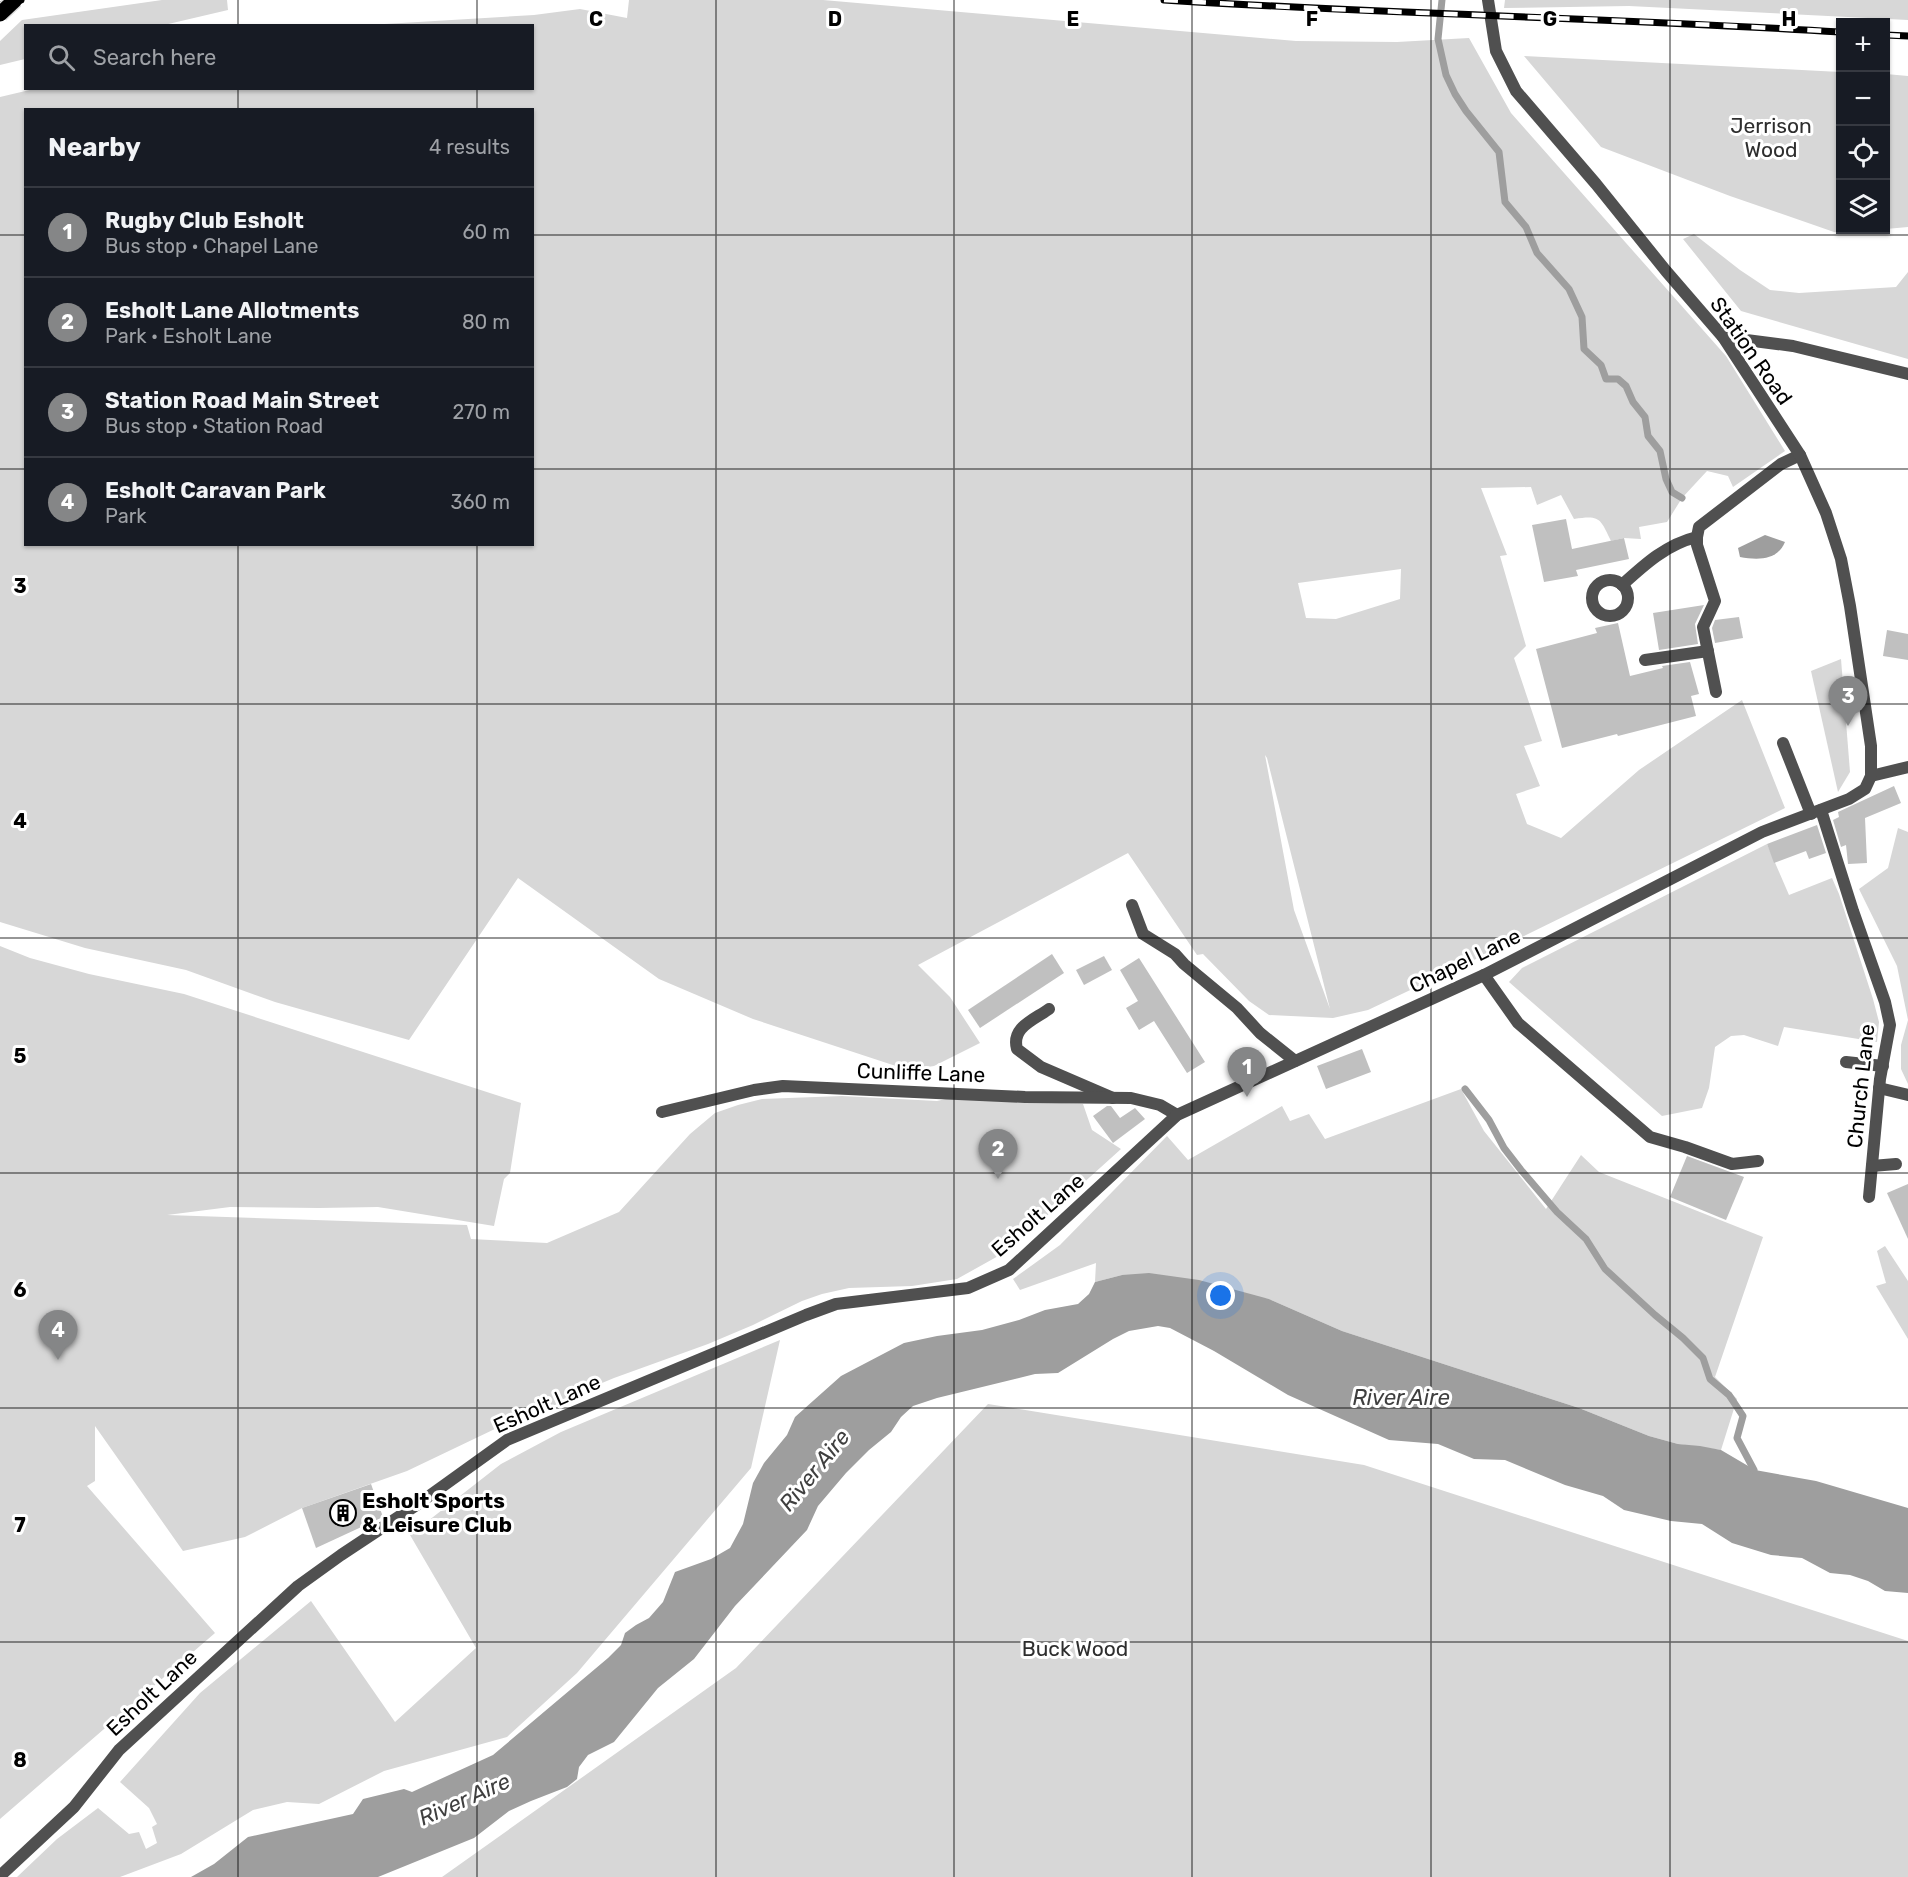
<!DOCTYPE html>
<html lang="en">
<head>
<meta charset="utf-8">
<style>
  body { margin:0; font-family:Rubik,sans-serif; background:#20242c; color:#f1f3f6 }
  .controls { position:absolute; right:18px; top:18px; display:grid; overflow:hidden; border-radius:0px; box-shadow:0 2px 4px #0004 }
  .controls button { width:54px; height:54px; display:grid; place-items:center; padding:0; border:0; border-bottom:2px solid #363941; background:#171b24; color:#f1f3f6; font:30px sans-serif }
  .you { position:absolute; left:1221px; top:1296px; width:21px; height:21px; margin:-15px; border:4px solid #fff; border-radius:50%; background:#1a73e8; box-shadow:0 0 0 9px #1a73e833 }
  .badge { display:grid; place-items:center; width:39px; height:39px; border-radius:50%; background:#858687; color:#fff; font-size:20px; font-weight:700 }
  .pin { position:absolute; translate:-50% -50px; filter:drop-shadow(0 2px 3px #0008) }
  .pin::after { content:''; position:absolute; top:32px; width:21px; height:18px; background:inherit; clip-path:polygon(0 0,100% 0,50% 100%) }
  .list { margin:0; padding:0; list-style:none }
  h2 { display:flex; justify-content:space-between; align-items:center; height:78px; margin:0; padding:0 24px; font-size:26px }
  h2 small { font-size:20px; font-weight:400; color:#9ea1a6 }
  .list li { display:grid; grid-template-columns:39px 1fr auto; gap:18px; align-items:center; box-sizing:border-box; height:90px; padding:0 24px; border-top:2px solid #363941 }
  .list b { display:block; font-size:22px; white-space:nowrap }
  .list p { margin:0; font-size:20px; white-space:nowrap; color:#9ea1a6 }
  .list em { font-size:20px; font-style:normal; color:#9ea1a6 }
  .icon { flex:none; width:33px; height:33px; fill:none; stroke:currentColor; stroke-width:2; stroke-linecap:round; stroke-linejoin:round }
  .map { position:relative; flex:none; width:1908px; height:1877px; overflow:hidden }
  .search { position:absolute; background:#171b24; box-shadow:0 2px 4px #0004; left:24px; top:24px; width:510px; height:66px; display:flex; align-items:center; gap:15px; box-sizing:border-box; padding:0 21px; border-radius:0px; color:#9ea1a6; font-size:22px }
  .panel { position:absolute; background:#171b24; box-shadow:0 2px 4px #0004; left:24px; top:108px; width:510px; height:438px; border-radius:0px }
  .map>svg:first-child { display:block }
</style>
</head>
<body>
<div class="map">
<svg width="1908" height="1877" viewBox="0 0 1908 1877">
  <rect width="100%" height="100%" fill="#fff"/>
  <g fill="#d7d7d7" fill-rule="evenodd">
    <polygon points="162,0 227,0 228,10 164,25 26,26 25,59 0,65 0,41 22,20"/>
    <path d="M 629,0 L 823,0 L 1296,41 L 1397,42 L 1469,38 L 1511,113 L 1726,356 L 1785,451 L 1733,487 L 1728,476 L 1707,471 L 1682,498 L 1667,522 L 1639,527 L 1641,539 L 1624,538 L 1611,541 C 1600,518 1600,515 1574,519 L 1561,495 L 1537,505 L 1531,487 L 1481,488 L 1507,555 L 1500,556 L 1526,646 L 1514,658 L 1542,741 L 1524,746 L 1540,786 L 1516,794 L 1527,824 L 1561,838 L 1639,770 L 1742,700 L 1785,808 L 1514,941 L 1368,1010 L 1333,1018 L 1269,1015 L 1249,1001 L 1203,954 L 1197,955 L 1128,853 L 918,965 L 950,997 L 980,1043 L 934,1066 L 908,1070 L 753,1019 L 659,979 L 518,878 L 409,1040 L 275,1002 L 186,970 L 85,948 L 0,922 L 0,97 L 38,88 L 532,88 L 532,26 L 368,25 L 534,15 L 580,9 L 627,18 ZM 26,110 L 532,110 L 532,544 L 26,544 ZM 1401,569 L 1400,599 L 1336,619 L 1306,618 L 1298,583 ZM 1265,755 L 1267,758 L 1330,1009 L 1294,910 Z"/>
    <polygon points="1505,0 1908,0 1908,20 1629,6 1504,8"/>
    <polygon points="1524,56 1840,72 1840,230 1873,230 1834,232 1730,196 1601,147"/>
    <polygon points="1886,74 1908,76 1908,227 1886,229"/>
    <polygon points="1694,234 1740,270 1770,290 1799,293 1896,287 1908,272 1908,267 1908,359 1741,311 1683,239"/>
    <polygon points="1841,659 1850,772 1838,792 1811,671"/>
    <polygon points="1898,828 1908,832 1908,1084 1901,1069 1901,1045 1908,1020 1897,966 1859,889 1888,868"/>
    <polygon points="1767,844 1789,895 1832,878 1839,894 1873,999 1879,1022 1877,1042 1784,1027 1778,1046 1744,1035 1731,1036 1715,1047 1709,1088 1702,1108 1662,1116 1509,982 1522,968"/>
    <polygon points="0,946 30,958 89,974 184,994 521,1103 510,1173 504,1179 494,1226 378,1207 319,1208 230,1207 167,1215 467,1225 471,1239 547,1243 619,1212 690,1134 715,1113 738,1105 762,1099 842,1096 937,1101 950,1098 1083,1104 1092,1130 1121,1149 1009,1250 957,1279 912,1286 849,1288 822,1294 802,1301 753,1325 708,1344 614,1378 578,1393 530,1418 522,1416 407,1471 302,1508 245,1537 183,1551 95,1426 95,1481 87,1486 215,1633 0,1819"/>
    <polygon points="1461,1089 1484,1131 1546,1209 1581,1155 1599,1172 1763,1237 1715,1377 1737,1399 1721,1450 1678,1444 1649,1436 1579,1408 1342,1331 1269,1299 1122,1275 1095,1282 1096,1263 1020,1290 1013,1279 1060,1245 1167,1136 1188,1160 1282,1106 1290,1121 1309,1114 1325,1139"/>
    <polygon points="1885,1246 1908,1281 1908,1339 1876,1286 1886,1283 1877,1251"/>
    <polygon points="780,1340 751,1468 577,1673 507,1737 384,1771 319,1804 287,1802 253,1810 181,1854 120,1877 17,1877 57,1839 98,1808 129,1834 139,1832 146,1849 157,1843 152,1827 157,1824 149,1808 120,1782 200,1693 311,1601 395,1722 476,1648 410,1535 501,1464 561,1432"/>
    <polygon points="988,1404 1364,1465 1908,1641 1908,1877 442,1877 736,1668"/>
  </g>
  <g fill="#9e9e9e">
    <path d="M 1765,535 L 1785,542 C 1777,561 1757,560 1740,557 L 1738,548 Z"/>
    <polygon points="1149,1273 1199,1280 1269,1299 1342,1331 1579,1408 1649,1436 1678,1444 1700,1446 1721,1450 1755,1470 1816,1481 1908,1508 1908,1593 1885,1591 1868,1581 1850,1575 1830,1573 1802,1558 1771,1555 1732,1543 1702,1524 1671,1521 1624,1510 1603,1496 1565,1485 1505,1460 1474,1459 1438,1444 1389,1440 1288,1395 1214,1351 1170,1328 1158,1326 1129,1331 1113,1339 1058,1373 1035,1374 937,1398 913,1406 901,1417 891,1432 869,1450 846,1473 818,1506 807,1530 735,1606 694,1659 658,1688 614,1742 588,1755 579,1767 577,1779 567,1787 531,1801 509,1811 474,1838 378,1877 191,1877 214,1864 248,1837 353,1814 363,1799 404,1789 412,1792 493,1755 608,1658 621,1645 625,1633 636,1625 649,1618 663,1602 675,1572 711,1559 730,1548 743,1524 753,1483 764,1463 787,1435 795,1417 841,1376 904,1343 937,1336 982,1330 1019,1320 1045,1310 1078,1304 1089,1294 1095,1282 1122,1275"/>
  </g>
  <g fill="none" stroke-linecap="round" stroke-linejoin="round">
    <g stroke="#9e9e9e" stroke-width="7">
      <polyline points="1442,0 1438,39 1446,75 1455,94 1466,111 1499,152 1505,202 1526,227 1537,253 1569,289 1582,317 1584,349 1601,365 1606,379 1618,379 1626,386 1633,402 1645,417 1648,436 1660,451 1666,479 1672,492 1682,498"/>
      <polyline points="1465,1089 1489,1120 1504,1148 1521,1170 1557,1212 1586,1239 1605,1269 1655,1315 1683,1338 1703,1358 1710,1379 1729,1395 1743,1416 1737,1438 1754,1470"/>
    </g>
  </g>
  <g fill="#c0c0c0">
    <polygon points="1566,519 1572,549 1624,538 1629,559 1576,570 1578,576 1544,582 1532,525"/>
    <polygon points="1704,605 1695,624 1698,644 1659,650 1653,613"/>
    <polygon points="1739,617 1743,638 1715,643 1712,628 1715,620"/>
    <polygon points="1618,623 1630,676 1663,668 1662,666 1690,662 1699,694 1691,696 1696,716 1618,736 1617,734 1562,748 1536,649 1597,633 1595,628"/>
    <polygon points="1887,630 1908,634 1908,660 1883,656"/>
    <polygon points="1894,786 1901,803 1865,818 1867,863 1848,864 1846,845 1841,847 1833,820 1839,817 1838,812"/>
    <polygon points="1817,825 1826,853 1809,859 1806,851 1774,863 1767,844"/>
    <polygon points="1052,954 1064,973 980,1028 968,1010"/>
    <polygon points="1104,956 1112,970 1084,985 1076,970"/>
    <polygon points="1139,958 1205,1062 1187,1073 1154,1021 1139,1030 1126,1008 1138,1001 1120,970"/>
    <polygon points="1362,1049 1371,1072 1326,1089 1317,1066"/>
    <polygon points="1107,1106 1111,1106 1120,1118 1135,1108 1145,1119 1113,1143 1093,1116"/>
    <polygon points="1687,1156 1744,1177 1726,1220 1670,1197"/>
    <polygon points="1908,1184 1908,1239 1887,1193"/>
    <polygon points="371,1484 383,1517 316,1548 302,1508"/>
  </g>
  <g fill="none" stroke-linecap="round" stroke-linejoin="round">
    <g stroke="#505050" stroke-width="12">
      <circle cx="1610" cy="598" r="18"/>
      <path d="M 1622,585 C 1645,564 1667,544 1697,537"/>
      <polyline points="1645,660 1708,651"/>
      <polyline points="1716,692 1703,627 1715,601 1697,545 1697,537 1699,527 1781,464 1800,455"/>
      <polyline points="1783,743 1811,814"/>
      <polyline points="1132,905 1143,934 1175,954 1184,964 1237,1008 1260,1033 1295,1061"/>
      <polyline points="1484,975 1518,1023 1650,1137 1685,1147 1732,1164 1758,1161"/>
      <path d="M 1049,1009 C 1034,1020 1011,1027 1017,1049 L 1041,1067 L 1113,1098"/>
      <polyline points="1846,1062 1883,1066"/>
      <polyline points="1879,1088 1908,1095"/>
    </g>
    <g stroke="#505050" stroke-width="12">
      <polyline points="1723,337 1793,346 1908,374"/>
      <polyline points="1871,776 1908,767"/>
      <polyline points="1821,810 1853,911 1885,1002 1890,1025 1880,1079 1869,1197"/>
      <polyline points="662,1112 754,1090 783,1086 1025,1097 1131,1098 1160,1105 1177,1115"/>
      <polyline points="1872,1166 1896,1164"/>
      <polyline points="0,1876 74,1807 119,1750 298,1586 341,1555 418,1504 507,1440 806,1315 836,1304 968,1288 1009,1270 1177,1115 1484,975 1762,832 1849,799 1865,789 1871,776 1871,746 1850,606 1841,559 1826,513 1800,455 1723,337 1666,271 1596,184 1516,91 1496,51 1488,0"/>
    </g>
    <defs>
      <g id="rail">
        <path d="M 1164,0 C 1389,14 1615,18 1840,32"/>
        <polyline points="0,5 21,0"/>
        <polyline points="1886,35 1908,36"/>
      </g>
    </defs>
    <use href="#rail" stroke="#000" stroke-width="7"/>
    <use href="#rail" stroke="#fff" stroke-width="4.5" stroke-dasharray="14" stroke-linecap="butt"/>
    <defs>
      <polyline id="primary-bridge" points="0,14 15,0"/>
    </defs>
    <use href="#primary-bridge" stroke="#dbdbdb" stroke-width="18" stroke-linecap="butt"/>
    <use href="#primary-bridge" stroke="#000" stroke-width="15"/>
  </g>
  <path fill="none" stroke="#000" stroke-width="1.5" stroke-opacity="0.55" d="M 238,0 L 238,26M 477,0 L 477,26M 716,0 L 716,1877M 954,0 L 954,1877M 1192,0 L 1192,1877M 1431,0 L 1431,1877M 1670,0 L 1670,1877M 238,88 L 238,110M 477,88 L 477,110M 0,235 L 26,235M 532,235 L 1908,235M 0,469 L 26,469M 532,469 L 1908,469M 238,544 L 238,1877M 477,544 L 477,1877M 0,704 L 1908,704M 0,938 L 1908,938M 0,1173 L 1908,1173M 0,1408 L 1908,1408M 0,1642 L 1908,1642"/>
  <defs>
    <symbol id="building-ring" viewBox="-11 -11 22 22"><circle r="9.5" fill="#fff" stroke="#000" stroke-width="1.5"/><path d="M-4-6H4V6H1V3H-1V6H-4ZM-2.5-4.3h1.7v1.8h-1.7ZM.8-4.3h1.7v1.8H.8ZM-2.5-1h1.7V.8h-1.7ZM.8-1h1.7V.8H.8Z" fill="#000"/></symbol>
  </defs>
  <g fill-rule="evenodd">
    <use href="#building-ring" x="328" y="1498" width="30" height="30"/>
  </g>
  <g text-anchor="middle" stroke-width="6" stroke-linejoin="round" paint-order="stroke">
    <g font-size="21" fill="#2e2e2e" stroke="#fff">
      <text x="1771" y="133">Jerrison<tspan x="1771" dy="24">Wood</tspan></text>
      <text x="1075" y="1656">Buck Wood</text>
    </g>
    <g font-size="21" fill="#000" stroke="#fff">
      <text transform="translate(1751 351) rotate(55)" y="7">Station Road</text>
      <text transform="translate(1465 961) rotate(-26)" y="7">Chapel Lane</text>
      <text transform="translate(921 1073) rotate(2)" y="7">Cunliffe Lane</text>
      <text transform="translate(1861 1086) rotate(-84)" y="7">Church Lane</text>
      <text transform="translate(1038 1215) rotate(-41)" y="7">Esholt Lane</text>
      <text transform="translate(547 1404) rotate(-24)" y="7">Esholt Lane</text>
      <text transform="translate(152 1693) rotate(-43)" y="7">Esholt Lane</text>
    </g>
    <g font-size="21" font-weight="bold" fill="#000" stroke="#fff" text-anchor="start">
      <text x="362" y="1508">Esholt Sports<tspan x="362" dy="24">&amp; Leisure Club</tspan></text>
    </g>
    <g font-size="22" font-style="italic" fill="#3f3f3f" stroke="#fff">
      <text x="1401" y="1405">River Aire</text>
      <text transform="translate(814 1470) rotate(-51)" y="8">River Aire</text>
      <text transform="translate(464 1799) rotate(-24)" y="8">River Aire</text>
    </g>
  </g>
  <g font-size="20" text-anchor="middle" font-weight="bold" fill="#000" stroke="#fff" stroke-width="6" stroke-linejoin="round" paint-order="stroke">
    <text x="596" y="26">C</text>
    <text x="835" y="26">D</text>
    <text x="1073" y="26">E</text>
    <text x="1312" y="26">F</text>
    <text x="1550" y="26">G</text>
    <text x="1789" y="26">H</text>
    <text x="20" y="593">3</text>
    <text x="20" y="828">4</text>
    <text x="20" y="1063">5</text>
    <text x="20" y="1297">6</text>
    <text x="20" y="1532">7</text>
    <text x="20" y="1767">8</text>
  </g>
</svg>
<div class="controls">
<button>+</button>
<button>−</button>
<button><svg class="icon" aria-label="locate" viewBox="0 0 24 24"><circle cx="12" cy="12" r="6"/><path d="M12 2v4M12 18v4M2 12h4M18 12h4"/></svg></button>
<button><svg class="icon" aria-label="layers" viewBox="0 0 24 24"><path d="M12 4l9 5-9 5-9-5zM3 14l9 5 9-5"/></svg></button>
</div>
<div class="you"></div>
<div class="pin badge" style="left:1247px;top:1097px">1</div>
<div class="pin badge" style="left:998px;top:1179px">2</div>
<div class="pin badge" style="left:1848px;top:726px">3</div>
<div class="pin badge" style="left:58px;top:1360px">4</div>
<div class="search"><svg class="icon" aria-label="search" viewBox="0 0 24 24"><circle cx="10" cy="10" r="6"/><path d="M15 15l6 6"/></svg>Search here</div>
<section class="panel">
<h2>Nearby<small>4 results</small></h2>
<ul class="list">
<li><span class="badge">1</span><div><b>Rugby Club Esholt</b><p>Bus stop · Chapel Lane</p></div><em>60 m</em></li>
<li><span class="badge">2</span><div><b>Esholt Lane Allotments</b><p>Park · Esholt Lane</p></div><em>80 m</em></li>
<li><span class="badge">3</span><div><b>Station Road Main Street</b><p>Bus stop · Station Road</p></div><em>270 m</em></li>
<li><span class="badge">4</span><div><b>Esholt Caravan Park</b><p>Park</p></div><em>360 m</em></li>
</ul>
</section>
</div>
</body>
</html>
